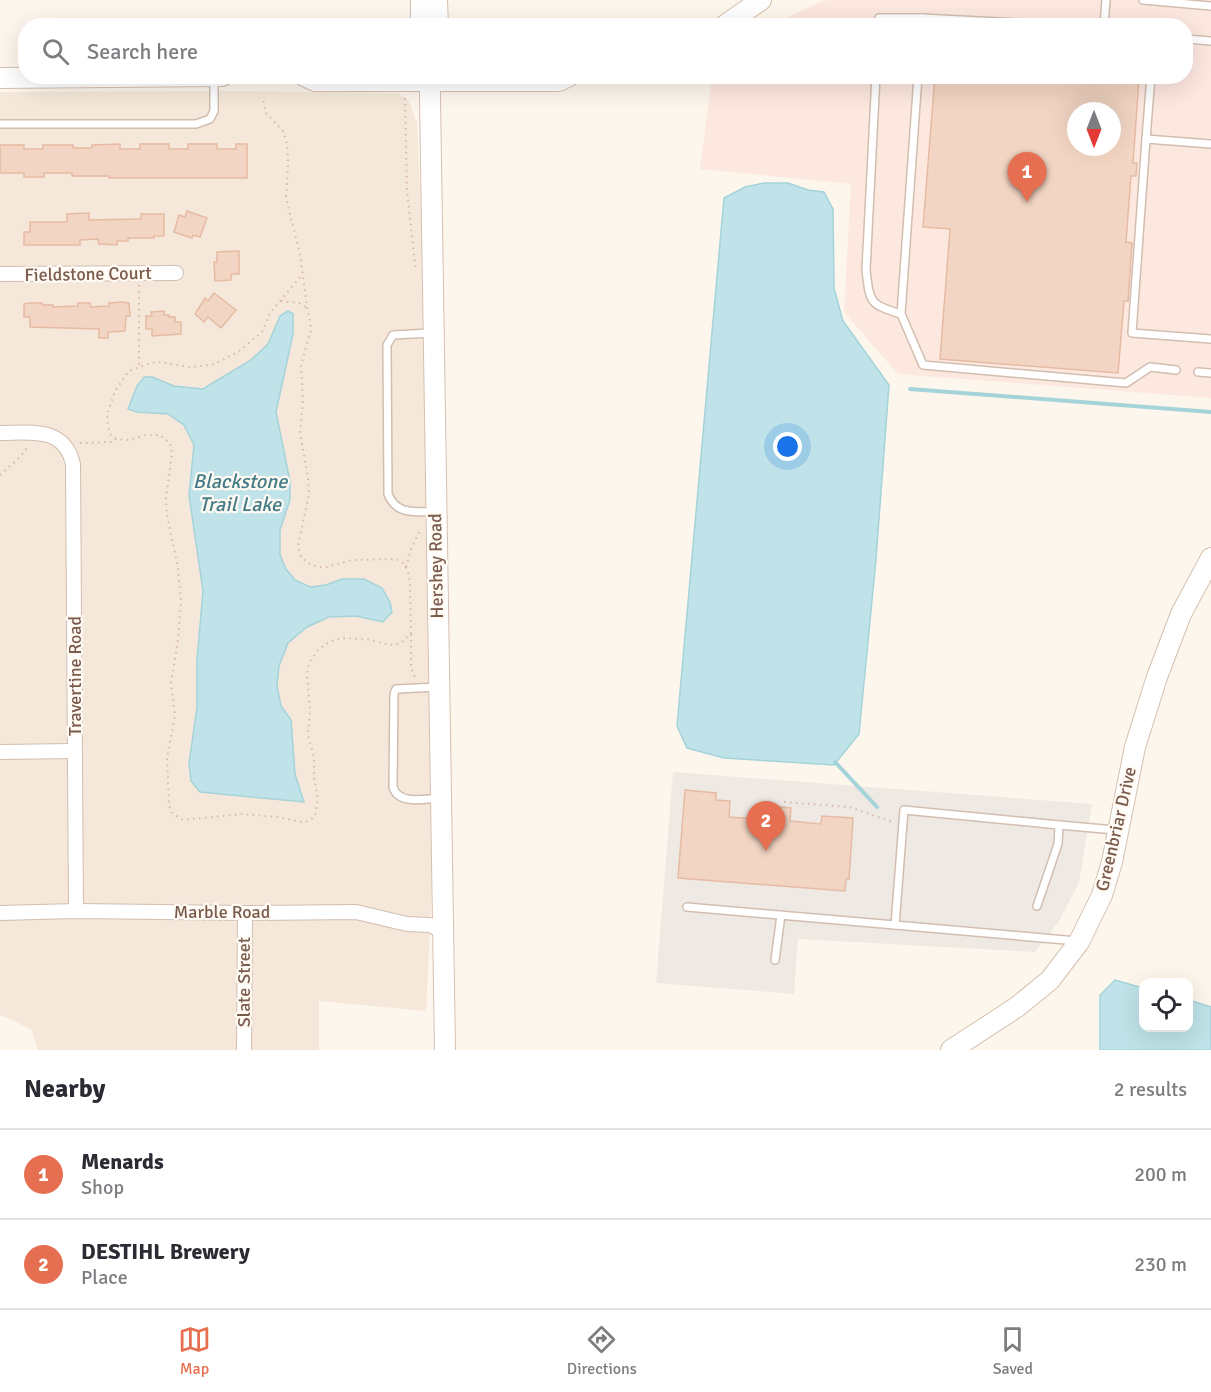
<!DOCTYPE html>
<html lang="en">
<head>
<meta charset="utf-8">
<style>
  body { margin:0; font-family:Signika,sans-serif; background:#f2f2f3; color:#2b2b33 }
  .controls { position:absolute; right:18px; bottom:18px; display:grid; overflow:hidden; border-radius:12px; box-shadow:0 6px 24px #0002 }
  .controls button { width:54px; height:54px; display:grid; place-items:center; padding:0; border:0; border-bottom:2px solid #e1e1e2; background:#fff; color:#2b2b33; font:30px sans-serif }
  .compass { position:absolute; left:1067px; top:102px; width:54px; height:54px; border-radius:50%; background:#fff; box-shadow:0 6px 24px #0002; rotate:180deg }
  .you { position:absolute; left:788px; top:447px; width:21px; height:21px; margin:-15px; border:4px solid #fff; border-radius:50%; background:#1a73e8; box-shadow:0 0 0 9px #1a73e833 }
  .badge { display:grid; place-items:center; width:39px; height:39px; border-radius:50%; background:#e76f51; color:#fff; font-size:20px; font-weight:700 }
  .pin { position:absolute; translate:-50% -50px; filter:drop-shadow(0 2px 3px #0008) }
  .pin::after { content:''; position:absolute; top:32px; width:21px; height:18px; background:inherit; clip-path:polygon(0 0,100% 0,50% 100%) }
  .list { margin:0; padding:0; list-style:none }
  h2 { display:flex; justify-content:space-between; align-items:center; height:78px; margin:0; padding:0 24px; font-size:26px }
  h2 small { font-size:20px; font-weight:400; color:#7c7c81 }
  .list li { display:grid; grid-template-columns:39px 1fr auto; gap:18px; align-items:center; box-sizing:border-box; height:90px; padding:0 24px; border-top:2px solid #e1e1e2 }
  .list b { display:block; font-size:22px; white-space:nowrap }
  .list p { margin:0; font-size:20px; white-space:nowrap; color:#7c7c81 }
  .list em { font-size:20px; font-style:normal; color:#7c7c81 }
  .icon { flex:none; width:33px; height:33px; fill:none; stroke:currentColor; stroke-width:2; stroke-linecap:round; stroke-linejoin:round }
  .map { position:relative; flex:none; width:1211px; height:1050px; overflow:hidden }
  .search { position:absolute; background:#fff; box-shadow:0 6px 24px #0002; left:18px; right:18px; top:18px; height:66px; display:flex; align-items:center; gap:15px; box-sizing:border-box; padding:0 21px; border-radius:24px; color:#7c7c81; font-size:22px }
  .sheet { height:258px; background:#fff }
  nav { display:flex; justify-content:space-around; align-items:center; box-sizing:border-box; height:84px; border-top:2px solid #e1e1e2; background:#fff; font-size:16px; color:#7c7c81 }
  nav a { display:grid; justify-items:center; gap:3px }
  nav .on { color:#e76f51 }
  .map>svg:first-child { display:block }
</style>
</head>
<body>
<div class="map">
<svg width="1211" height="1050" viewBox="0 0 1211 1050">
  <rect width="100%" height="100%" fill="#fdf6ec"/>
  <polygon fill="#f5e8da" points="234,91 398,93 409,101 417,123 424,280 434,845 426,1011 319,1001 319,1050 38,1050 31,1029 0,1015 0,92"/>
  <path fill="#fde8e0" fill-rule="evenodd" d="M 825,0 L 1211,0 L 1211,398 L 898,374 L 844,312 L 851,184 L 700,169 L 712,77 L 1186,76 L 1186,26 L 776,25 L 790,16 ZM 1076,111 L 1112,111 L 1112,147 L 1076,147 Z"/>
  <polygon fill="#efe9e4" points="673,772 1092,804 1079,883 1059,921 1035,952 798,939 794,994 656,983"/>
  <g fill="#bfe3e8" stroke="#a5d3da" stroke-width="1.5">
    <polygon points="764,183 788,183 808,190 824,192 833,209 834,288 843,321 889,385 876,559 859,734 834,765 724,758 687,748 677,726 724,198 745,187"/>
    <polygon points="288,311 293,314 293,334 276,412 290,481 290,500 280,530 280,555 286,569 295,580 310,587 326,585 342,579 364,579 382,588 390,602 392,612 383,622 356,616 329,617 307,627 288,643 279,666 277,686 281,706 291,720 295,774 304,802 200,792 191,781 189,763 197,708 197,660 203,591 189,495 194,445 184,425 168,414 137,412 128,409 137,386 144,377 152,377 174,386 203,389 251,360 268,344 280,316"/>
    <polygon points="1115,980 1143,988 1144,1028 1188,1028 1189,1000 1211,1007 1211,1050 1100,1050 1100,995"/>
  </g>
  <g fill="none" stroke-linecap="round" stroke-linejoin="round">
    <g stroke="#a5d3da" stroke-width="4">
      <polyline points="910,389 1211,412"/>
      <polyline points="835,762 877,807"/>
    </g>
  </g>
  <g fill="#f3d5c3" stroke="#e6bba3" stroke-width="1.5" fill-rule="evenodd">
    <path d="M 935,76 L 1110,76 L 1139,79 L 1133,163 L 1137,163 L 1136,176 L 1131,176 L 1126,242 L 1132,243 L 1128,301 L 1124,301 L 1118,373 L 940,359 L 950,229 L 923,227 ZM 1076,111 L 1112,111 L 1112,147 L 1076,147 Z"/>
    <polygon points="120,144 120,149 140,149 140,144 169,144 169,149 188,149 188,144 217,144 217,149 236,149 236,144 247,144 247,178 109,178 109,176 72,176 72,173 44,173 44,177 24,177 24,173 0,173 0,145 24,145 24,149 43,149 43,145 73,145 73,148 92,148 92,145"/>
    <polygon points="187,211 207,218 200,237 193,235 192,238 174,232 179,215 185,217"/>
    <polygon points="89,213 89,220 141,219 141,214 164,214 164,236 154,236 154,238 128,238 128,241 117,241 117,245 99,244 98,239 80,240 80,245 24,245 24,232 30,232 30,222 67,222 67,214"/>
    <polygon points="239,251 239,274 231,274 231,280 215,281 214,262 217,262 217,252"/>
    <polygon points="214,293 236,310 221,328 208,317 204,322 195,314 205,298 208,301"/>
    <polygon points="123,302 129,303 130,316 126,316 125,331 108,332 108,338 99,338 99,329 30,327 30,317 24,317 24,304 30,303 42,303 42,305 53,305 53,307 78,306 78,303 90,303 91,307 109,306 109,303"/>
    <polygon points="164,311 164,315 169,315 169,317 175,317 175,322 181,322 181,334 152,336 152,329 146,329 146,316 152,316 151,312"/>
    <polygon points="685,790 716,793 716,800 730,801 729,817 776,820 777,807 791,808 790,821 821,824 822,816 853,818 849,879 846,879 845,891 678,878"/>
  </g>
  <g fill="none" stroke-linecap="round" stroke-linejoin="round">
    <defs>
      <g id="lane">
        <polyline points="1143,0 1211,6"/>
        <polyline points="878,26 879,18 922,18"/>
        <polyline points="922,26 922,18 1039,24"/>
        <polyline points="1104,26 1106,0"/>
        <polyline points="1186,39 1211,41"/>
        <path d="M 876,76 L 866,270 C 870,303 869,304 901,314"/>
        <polyline points="918,76 901,314 923,365 1126,383 1150,367 1176,370"/>
        <polyline points="0,124 196,124 210,119 214,111 214,78"/>
        <polyline points="1146,139 1151,76"/>
        <polyline points="1211,144 1146,139 1132,333 1211,339"/>
        <path d="M 431,333 L 393,335 L 387,345 L 388,494 C 397,516 415,511 436,512"/>
        <polyline points="1198,372 1211,373"/>
        <path d="M 438,687 L 396,689 L 394,694 L 393,787 C 398,805 424,799 440,798"/>
        <polyline points="1059,825 904,810 895,925 1077,941"/>
        <polyline points="1037,906 1058,844 1059,825 1115,830"/>
        <polyline points="687,907 895,925"/>
        <polyline points="775,960 781,915"/>
      </g>
      <g id="street">
        <polyline points="0,274 176,273"/>
        <path d="M 0,433 C 31,433 64,426 73,464 L 76,911"/>
        <polyline points="0,752 75,751"/>
        <polyline points="0,913 76,911 245,913 356,912 407,924 430,925 442,931"/>
        <polyline points="244,1050 245,913"/>
      </g>
      <g id="secondary">
        <polyline points="421,0 421,26"/>
        <polyline points="437,0 438,26"/>
        <polyline points="724,26 761,0"/>
        <polyline points="304,76 315,81 559,81 569,76"/>
        <polyline points="427,76 430,81 430,98 445,1050"/>
        <polyline points="0,78 222,76"/>
        <polyline points="951,1050 1017,1007 1050,980 1079,942 1102,895 1112,862 1135,747 1157,677 1181,614 1211,558"/>
      </g>
    </defs>
    <use href="#lane" stroke="#d1beb0" stroke-width="10"/>
    <use href="#street" stroke="#d1beb0" stroke-width="16"/>
    <use href="#secondary" stroke="#d6c0b0" stroke-width="22"/>
    <g stroke="#d9b8a5" stroke-width="2" stroke-dasharray="1.5 4.5" stroke-linecap="butt">
      <polyline points="405,98 407,191 416,271"/>
      <polyline points="139,285 139,366"/>
      <polyline points="281,301 299,303 307,308"/>
      <polyline points="116,439 111,435 108,427 107,415 115,391 129,371 150,363 161,362 189,367 212,365 238,352 262,332 270,313 301,276"/>
      <polyline points="80,443 113,442 116,439 129,440 146,435 160,435 170,443 172,453 166,499 167,515 178,568 181,603 178,640 171,683 175,715 167,758 169,805 173,814 183,820 242,814 277,817 302,822 309,821 315,816 318,799 314,778 314,757 308,735 310,711 307,675 309,663 318,650 329,642 341,638 366,639 390,645 401,643 411,633 410,582 408,571 403,563 396,559 352,560 327,567 319,567 311,565 301,557 298,546 309,494 308,477 300,433 303,400 301,365 311,330 310,320 307,308 300,254 286,198 288,163 287,144 283,131 266,113 263,99"/>
      <polyline points="0,475 19,458 28,447"/>
      <polyline points="406,567 411,549 421,528"/>
      <polyline points="411,634 411,667 415,678"/>
      <polyline points="784,808 784,802 849,807 893,822"/>
    </g>
    <use href="#lane" stroke="#fff" stroke-width="7"/>
    <use href="#street" stroke="#fff" stroke-width="14"/>
    <use href="#secondary" stroke="#fff" stroke-width="20"/>
  </g>
  <g text-anchor="middle" stroke-width="4.5" stroke-linejoin="round" paint-order="stroke">
    <g font-size="18" fill="#7a5c4d" stroke="#fffaf3">
      <text transform="translate(88 274) rotate(-1)" y="6">Fieldstone Court</text>
      <text transform="translate(436 566) rotate(-91)" y="6">Hershey Road</text>
      <text transform="translate(75 676) rotate(-90)" y="6">Travertine Road</text>
      <text transform="translate(1116 829) rotate(-77)" y="6">Greenbriar Drive</text>
      <text x="222" y="918">Marble Road</text>
      <text transform="translate(244 982) rotate(-90)" y="6">Slate Street</text>
    </g>
    <g font-size="20" font-style="italic" fill="#437c86" stroke="#fffaf3">
      <text x="240" y="488">Blackstone<tspan x="240" dy="23">Trail Lake</tspan></text>
    </g>
  </g>
</svg>
<div class="controls">
<button><svg class="icon" aria-label="locate" viewBox="0 0 24 24"><circle cx="12" cy="12" r="6"/><path d="M12 2v4M12 18v4M2 12h4M18 12h4"/></svg></button>
</div>
<svg class="compass" viewBox="-18 -18 36 36"><path d="M0-13l5 13h-10z" fill="#e53935"/><path d="M0 13l5-13h-10z" fill="#7c7c81"/></svg>
<div class="you"></div>
<div class="pin badge" style="left:1027px;top:202px">1</div>
<div class="pin badge" style="left:766px;top:851px">2</div>
<div class="search"><svg class="icon" aria-label="search" viewBox="0 0 24 24"><circle cx="10" cy="10" r="6"/><path d="M15 15l6 6"/></svg>Search here</div>
</div>
<section class="sheet">
<h2>Nearby<small>2 results</small></h2>
<ul class="list">
<li><span class="badge">1</span><div><b>Menards</b><p>Shop</p></div><em>200 m</em></li>
<li><span class="badge">2</span><div><b>DESTIHL Brewery</b><p>Place</p></div><em>230 m</em></li>
</ul>
</section>
<nav>
<a class="on"><svg class="icon" aria-label="map" viewBox="0 0 24 24"><path d="M3 6l6-2 6 2 6-2v14l-6 2-6-2-6 2zM9 4v14M15 6v14"/></svg>Map</a>
<a><svg class="icon" aria-label="directions" viewBox="0 0 24 24"><path d="M12 3l9 9-9 9-9-9zM9 14v-3h6M13 9l2 2-2 2"/></svg>Directions</a>
<a><svg class="icon" aria-label="saved" viewBox="0 0 24 24"><path d="M7 4h10v16l-5-4-5 4z"/></svg>Saved</a>
</nav>
</body>
</html>
